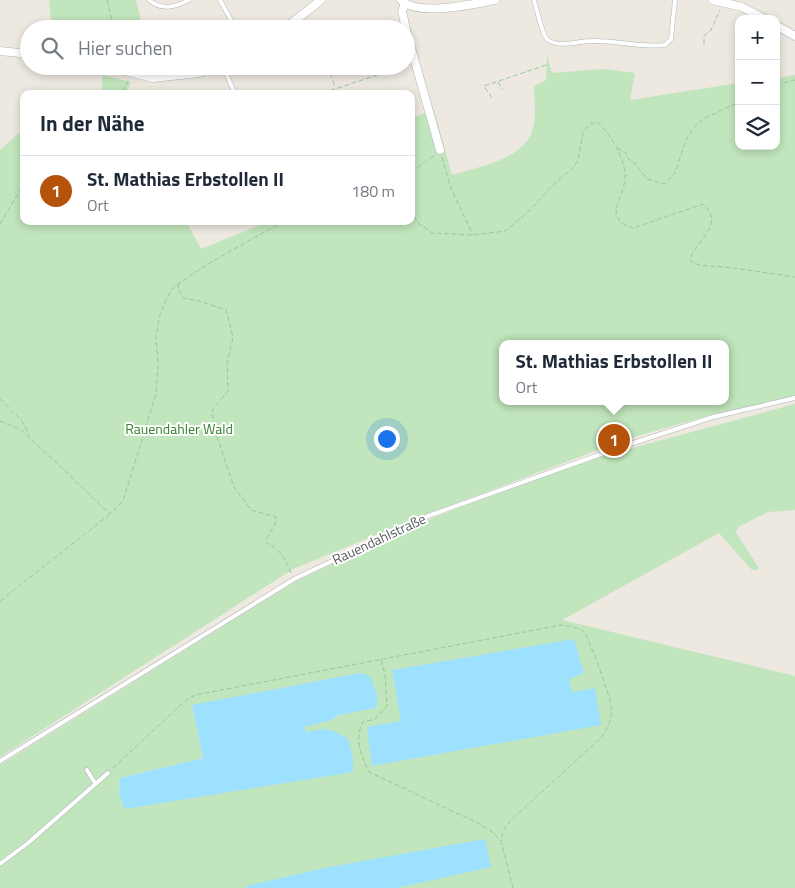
<!DOCTYPE html>
<html lang="de">
<head>
<meta charset="utf-8">
<style>
  body { margin:0; font-family:"Titillium Web",sans-serif; background:#f6f6f7; color:#1f2937 }
  .controls { position:absolute; right:15px; top:15px; display:grid; overflow:hidden; border-radius:10px; box-shadow:0 2px 8px #0003 }
  .controls button { width:45px; height:45px; display:grid; place-items:center; padding:0; border:0; border-bottom:1px solid #e0e1e3; background:#fff; color:#1f2937; font:25px sans-serif }
  .you { position:absolute; left:386px; top:438px; width:18px; height:18px; margin:-12px; border:4px solid #fff; border-radius:50%; background:#1a73e8; box-shadow:0 0 0 8px #1a73e833 }
  .badge { display:grid; place-items:center; width:32px; height:32px; border-radius:50%; background:#b45309; color:#fff; font-size:16px; font-weight:700 }
  .pin { position:absolute; translate:-50% -50%; border:2px solid #fff; box-shadow:0 1px 5px #0006 }
  .popup { position:absolute; left:499px; top:340px; width:230px; height:65px; box-sizing:border-box; display:grid; place-content:center; border-radius:10px; background:#fff; filter:drop-shadow(0 1px 4px #0005); font-size:16px; white-space:nowrap; color:#747a83 }
  .popup b { font-size:19px; color:#1f2937 }
  .popup::after { content:''; position:absolute; left:50%; top:100%; margin-left:-10px; border:10px solid transparent; border-top-color:#fff }
  .list { margin:0; padding:0; list-style:none }
  h2 { display:flex; justify-content:space-between; align-items:center; height:65px; margin:0; padding:0 20px; font-size:21px }
  h2 small { font-size:16px; font-weight:400; color:#747a83 }
  .list li { display:grid; grid-template-columns:32px 1fr auto; gap:15px; align-items:center; box-sizing:border-box; height:70px; padding:0 20px; border-top:1px solid #e0e1e3 }
  .list b { display:block; font-size:19px; white-space:nowrap }
  .list p { margin:0; font-size:16px; white-space:nowrap; color:#747a83 }
  .list em { font-size:16px; font-style:normal; color:#747a83 }
  .icon { flex:none; width:28px; height:28px; fill:none; stroke:currentColor; stroke-width:2; stroke-linecap:round; stroke-linejoin:round }
  .map { position:relative; flex:none; width:795px; height:888px; overflow:hidden }
  .search { position:absolute; background:#fff; box-shadow:0 2px 8px #0003; left:20px; top:20px; width:395px; height:55px; display:flex; align-items:center; gap:12px; box-sizing:border-box; padding:0 18px; border-radius:28px; color:#747a83; font-size:19px }
  .panel { position:absolute; background:#fff; box-shadow:0 2px 8px #0003; left:20px; top:90px; width:395px; height:135px; border-radius:10px }
  .map>svg:first-child { display:block }
</style>
</head>
<body>
<div class="map">
<svg width="795" height="888" viewBox="0 0 795 888">
  <rect width="100%" height="100%" fill="#ede8e0"/>
  <g fill="#c1e5bc" fill-rule="evenodd">
    <polygon points="49,0 136,0 143,29 100,29 100,26 51,20"/>
    <path d="M 547,55 L 552,73 L 603,69 L 635,73 L 630,100 L 739,83 L 739,146 L 776,146 L 776,78 L 795,75 L 795,396 L 714,414 L 627,439 L 427,514 L 293,569 L 0,757 L 0,150 L 18,134 L 24,131 L 24,221 L 186,221 L 201,249 L 270,221 L 411,221 L 411,118 L 434,110 L 452,175 C 477,167 526,160 533,128 C 537,113 534,101 534,86 L 546,80 ZM 503,344 L 725,344 L 725,401 L 503,401 Z"/>
    <polygon points="102,75 131,82 127,92 125,94 102,94"/>
    <path d="M 795,404 L 795,510 L 768,512 L 738,527 L 736,533 L 759,568 L 758,570 L 752,570 L 719,533 L 562,620 L 795,676 L 795,888 L 0,888 L 0,765 L 298,580 L 432,518 L 588,460 ZM 192,705 L 376,708 L 339,715 L 332,720 L 303,727 L 307,732 L 321,728 L 119,795 L 120,778 L 203,758 Z"/>
  </g>
  <g fill="#9ee1ff">
    <polygon points="574,639 584,673 569,679 572,692 595,688 601,725 372,766 367,727 401,721 392,670"/>
    <path d="M 360,673 L 370,676 L 378,697 L 376,708 L 339,715 L 332,720 L 304,727 L 307,732 C 325,727 333,729 348,739 L 353,758 L 353,772 L 125,809 L 119,795 L 120,778 L 203,758 L 192,705 Z"/>
    <polygon points="485,839 491,867 397,888 246,888 246,886 324,868"/>
  </g>
  <g fill="none" stroke-linecap="round" stroke-linejoin="round">
    <defs>
      <g id="lane">
        <path d="M 149,0 C 162,11 175,7 189,0"/>
        <polyline points="220,0 236,29"/>
        <path d="M 534,0 C 537,9 542,36 548,40 C 559,48 579,41 591,41 C 615,40 641,48 665,45 L 671,39 L 675,0"/>
        <polyline points="223,66 235,94"/>
        <polyline points="0,761 296,578 428,516 618,448 713,417 795,398"/>
        <polyline points="87,770 95,783"/>
        <polyline points="0,864 28,843 108,773"/>
      </g>
      <g id="street">
        <path d="M 401,0 C 418,17 473,4 495,0"/>
        <polyline points="713,0 742,7 765,19"/>
        <polyline points="405,4 402,11 406,29"/>
        <polyline points="776,25 795,36"/>
        <polyline points="284,29 321,0"/>
        <polyline points="406,30 440,150"/>
        <polyline points="0,51 29,54"/>
        <polyline points="105,66 153,78 199,73 216,66"/>
      </g>
    </defs>
    <use href="#lane" stroke="#b1b5b9" stroke-width="5"/>
    <use href="#street" stroke="#b1b5b9" stroke-width="9"/>
    <g stroke="#97c99e" stroke-width="1" stroke-dasharray="5 2.5" stroke-linecap="butt">
      <polyline points="107,0 114,29"/>
      <polyline points="704,44 704,36 711,30 720,10"/>
      <polyline points="328,66 335,87"/>
      <polyline points="498,82 503,90"/>
      <polyline points="776,85 795,80"/>
      <polyline points="323,93 392,70"/>
      <polyline points="115,94 124,90 128,81"/>
      <polyline points="492,98 484,86 549,64"/>
      <polyline points="617,148 626,153 628,159 633,161 647,179 665,184 675,173 686,140 695,126 703,119 739,102"/>
      <polyline points="442,157 450,186 473,235"/>
      <polyline points="411,172 435,155"/>
      <path d="M 411,209 L 417,222 L 432,233 L 473,235 L 505,231 L 526,214 L 555,183 L 574,167 L 578,160 L 583,132 L 591,123 L 598,123 C 612,135 630,166 624,185 C 621,196 616,204 616,215 L 621,223 L 633,228 L 703,204 C 726,225 696,240 690,259 L 692,262 L 699,265 L 734,268 L 795,277"/>
      <polyline points="0,224 24,183"/>
      <path d="M 179,283 L 178,289 L 183,298 L 199,301 L 226,310 L 233,337 L 227,363 L 228,391 L 213,409 L 212,413 L 217,437 L 234,487 L 251,510 L 276,517 C 277,527 266,533 266,543 C 281,549 285,559 291,573"/>
      <polyline points="0,399 22,421 29,435"/>
      <polyline points="0,421 21,430 29,437 110,514 123,501 156,394 158,364 156,338 159,318 165,302 172,289 179,283 213,261 284,221"/>
      <polyline points="0,601 109,515"/>
      <path d="M 381,660 L 385,674 L 387,706 L 375,719 L 363,722 C 354,739 361,755 369,772 L 480,824 L 495,834 L 500,841"/>
      <path d="M 113,768 L 185,701 L 195,695 L 561,625 C 568,626 579,627 584,632 C 589,638 610,696 611,705 C 613,718 608,729 601,738 L 511,820 L 503,831 L 501,841 L 513,888"/>
    </g>
    <use href="#lane" stroke="#fff" stroke-width="4"/>
    <use href="#street" stroke="#fff" stroke-width="8"/>
  </g>
  <g text-anchor="middle" stroke-width="4" stroke-linejoin="round" paint-order="stroke">
    <g font-size="14" fill="#388131" stroke="#fff">
      <text x="179" y="434">Rauendahler Wald</text>
    </g>
    <g font-size="14" fill="#595e62" stroke="#fff">
      <text transform="translate(379 539) rotate(-25)" y="5">Rauendahlstraße</text>
    </g>
  </g>
</svg>
<div class="controls">
<button>+</button>
<button>−</button>
<button><svg class="icon" aria-label="layers" viewBox="0 0 24 24"><path d="M12 4l9 5-9 5-9-5zM3 14l9 5 9-5"/></svg></button>
</div>
<div class="you"></div>
<div class="pin badge" style="left:614px;top:440px">1</div>
<div class="popup"><b>St. Mathias Erbstollen II</b>Ort</div>
<div class="search"><svg class="icon" aria-label="search" viewBox="0 0 24 24"><circle cx="10" cy="10" r="6"/><path d="M15 15l6 6"/></svg>Hier suchen</div>
<section class="panel">
<h2>In der Nähe<small></small></h2>
<ul class="list">
<li><span class="badge">1</span><div><b>St. Mathias Erbstollen II</b><p>Ort</p></div><em>180 m</em></li>
</ul>
</section>
</div>
</body>
</html>
